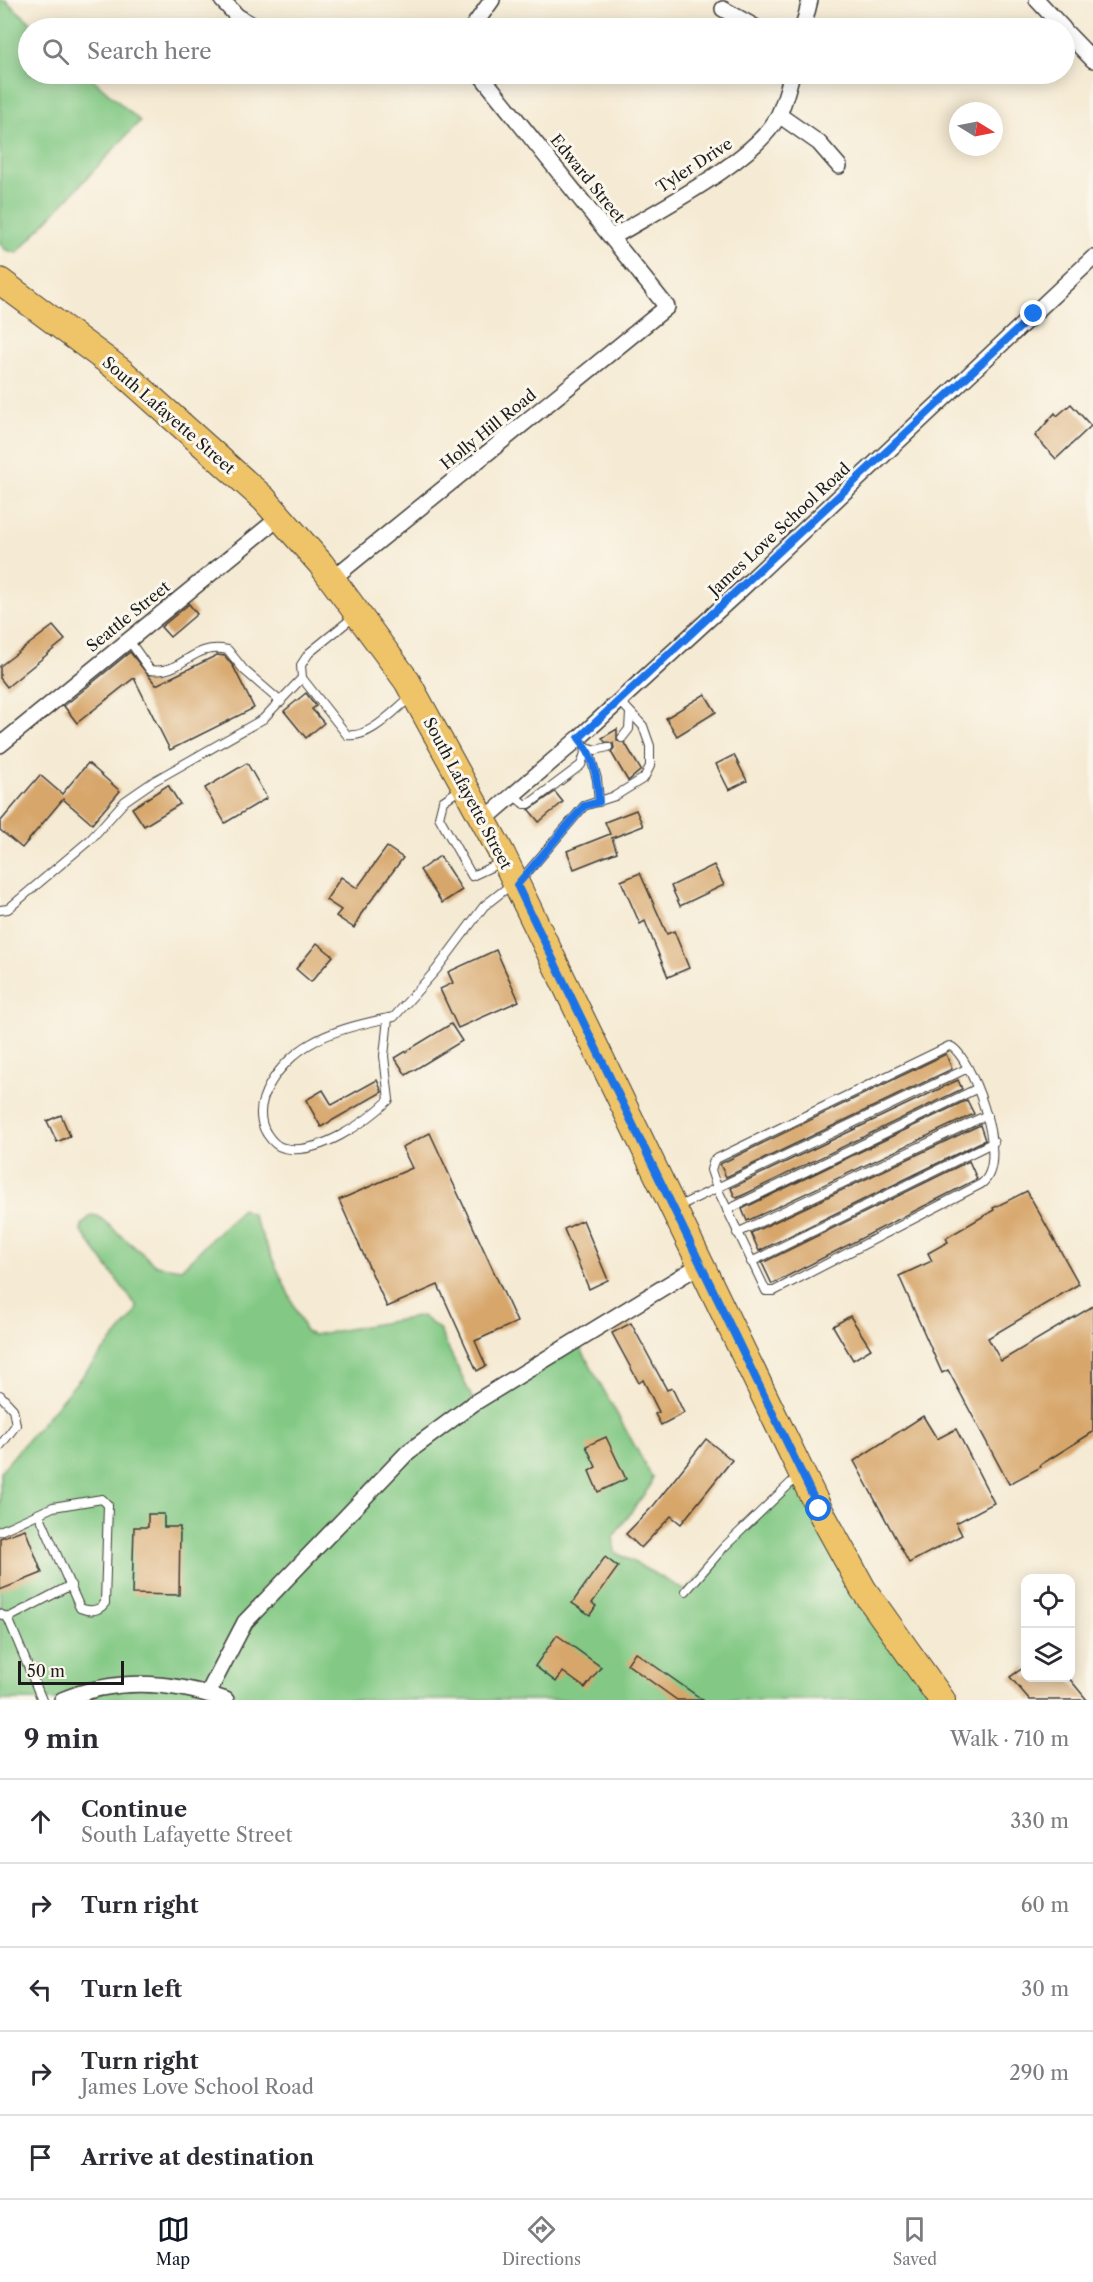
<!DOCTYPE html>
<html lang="en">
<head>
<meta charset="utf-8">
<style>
  body { margin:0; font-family:"Libre Caslon Text",serif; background:#f7f7f7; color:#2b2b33 }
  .controls { position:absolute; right:18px; bottom:18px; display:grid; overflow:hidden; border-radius:12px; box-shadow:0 3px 15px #0003 }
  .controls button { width:54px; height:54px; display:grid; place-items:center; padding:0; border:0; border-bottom:2px solid #e1e1e2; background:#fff; color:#2b2b33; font:30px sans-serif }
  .compass { position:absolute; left:949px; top:102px; width:54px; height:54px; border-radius:50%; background:#fff; box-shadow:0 3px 15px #0003; rotate:100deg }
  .scale { position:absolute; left:18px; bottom:15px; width:106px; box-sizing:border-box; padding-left:6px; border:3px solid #1c1c1c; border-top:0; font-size:16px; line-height:21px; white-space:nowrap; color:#1c1c1c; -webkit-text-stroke:4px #fbf7ec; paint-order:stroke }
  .stop { position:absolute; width:18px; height:18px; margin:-14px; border:4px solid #1a73e8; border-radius:50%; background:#fff }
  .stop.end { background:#1a73e8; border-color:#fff; box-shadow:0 2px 6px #0008 }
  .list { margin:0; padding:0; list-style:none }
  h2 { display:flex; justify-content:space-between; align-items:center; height:78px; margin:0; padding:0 24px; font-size:26px }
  h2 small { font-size:20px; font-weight:400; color:#7c7c81 }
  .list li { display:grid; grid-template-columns:39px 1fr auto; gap:18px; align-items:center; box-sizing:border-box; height:84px; padding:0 24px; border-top:2px solid #e1e1e2 }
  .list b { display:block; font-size:22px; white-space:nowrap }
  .list p { margin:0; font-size:20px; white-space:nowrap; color:#7c7c81 }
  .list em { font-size:20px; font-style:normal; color:#7c7c81 }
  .icon { flex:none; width:33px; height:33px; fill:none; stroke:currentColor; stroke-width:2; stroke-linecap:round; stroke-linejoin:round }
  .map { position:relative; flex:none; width:1093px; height:1700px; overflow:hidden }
  .search { position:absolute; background:#fff; box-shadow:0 3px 15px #0003; left:18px; right:18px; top:18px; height:66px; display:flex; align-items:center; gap:15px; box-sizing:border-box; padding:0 21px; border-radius:33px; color:#7c7c81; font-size:22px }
  .sheet { height:498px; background:#fff }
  nav { display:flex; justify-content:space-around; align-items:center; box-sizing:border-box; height:84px; border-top:2px solid #e1e1e2; background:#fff; font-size:16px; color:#7c7c81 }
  nav a { display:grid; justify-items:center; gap:3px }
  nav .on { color:#111827 }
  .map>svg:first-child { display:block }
</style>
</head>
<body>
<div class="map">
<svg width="1093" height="1700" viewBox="0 0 1093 1700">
  <rect width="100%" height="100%" fill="#fbf7ec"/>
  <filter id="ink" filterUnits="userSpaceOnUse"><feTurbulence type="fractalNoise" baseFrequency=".0167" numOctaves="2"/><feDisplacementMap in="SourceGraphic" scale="12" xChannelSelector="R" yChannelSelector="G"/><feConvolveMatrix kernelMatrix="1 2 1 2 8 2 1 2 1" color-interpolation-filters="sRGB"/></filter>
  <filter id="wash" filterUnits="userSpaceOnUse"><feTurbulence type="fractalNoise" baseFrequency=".008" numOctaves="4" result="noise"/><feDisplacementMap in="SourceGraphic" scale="24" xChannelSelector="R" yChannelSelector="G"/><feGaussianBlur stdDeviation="1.35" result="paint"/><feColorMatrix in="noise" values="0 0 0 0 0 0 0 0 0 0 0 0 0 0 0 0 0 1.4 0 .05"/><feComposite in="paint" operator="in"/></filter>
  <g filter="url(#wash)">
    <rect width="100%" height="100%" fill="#f5ead3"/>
    <g fill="#83c985" stroke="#507250" stroke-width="1.5">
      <polygon points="0,0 5,0 37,28 28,28 28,74 87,74 140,121 17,253 6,250 0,244"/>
      <polygon points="242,1209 252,1214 306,1332 313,1335 422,1316 439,1329 474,1402 576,1340 652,1477 650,1486 613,1537 615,1552 686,1591 801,1473 942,1700 0,1700 0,1472 135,1314 137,1307 81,1231 82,1225 91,1215 98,1216 156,1265 181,1269"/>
    </g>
    <g id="blocks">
      <g fill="#d7a66b">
        <polygon points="1071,404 1091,426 1056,459 1035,436 1055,413 1057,416"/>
        <polygon points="189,604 197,614 170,637 161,627"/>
        <polygon points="53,626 65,640 7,687 0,678 0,666"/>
        <polygon points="130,652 156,685 217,655 225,656 233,666 254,708 170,750 134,678 77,723 64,706"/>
        <polygon points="306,693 316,706 312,709 324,723 306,738 284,711"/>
        <polygon points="705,694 716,712 677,736 666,718"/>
        <polygon points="617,729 617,741 625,743 641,770 628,781 611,752 614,748 613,743 605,742 602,738"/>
        <polygon points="734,755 747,781 729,790 716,764"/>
        <polygon points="88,763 120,791 92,824 63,799 22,848 0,830 0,822 40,775 62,794"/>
        <polygon points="247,763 267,798 225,823 205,788"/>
        <polygon points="168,785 180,804 144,826 132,808"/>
        <polygon points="555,792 563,802 539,822 529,810"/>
        <polygon points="636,810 643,826 612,838 617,852 574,869 567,851 610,834 605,822"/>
        <polygon points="387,847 403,858 361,914 354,928 336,916 341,910 326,900 341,877 357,888"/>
        <polygon points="440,856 462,890 442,903 420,870"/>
        <polygon points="714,865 724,885 680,906 671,886"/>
        <polygon points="640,873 667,934 674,931 689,968 668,977 645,921 640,924 621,881"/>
        <polygon points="317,943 333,956 311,982 296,969"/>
        <polygon points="496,950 519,1001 458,1028 440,989 453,983 448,972"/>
        <polygon points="451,1024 462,1041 406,1075 395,1058"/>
        <polygon points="946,1054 952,1069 726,1177 720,1164"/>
        <polygon points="377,1080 382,1092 321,1127 306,1100 323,1090 332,1105"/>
        <polygon points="958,1080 962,1089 737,1198 734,1195 731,1188"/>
        <polygon points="967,1100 974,1114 747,1221 742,1209"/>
        <polygon points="61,1115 70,1136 57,1142 47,1121"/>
        <polygon points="980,1125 985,1140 759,1251 751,1233"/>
        <polygon points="430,1133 517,1322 475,1341 486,1366 477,1371 438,1285 387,1307 339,1200 412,1168 402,1147"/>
        <polygon points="969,1161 977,1179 772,1284 762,1263"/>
        <polygon points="1027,1191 1079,1284 988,1338 1001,1361 1093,1306 1093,1432 1040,1465 1041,1467 1009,1484 948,1370 942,1373 899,1276 932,1261 928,1253 948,1242 946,1238 994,1210 993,1208"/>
        <polygon points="583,1220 608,1280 589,1289 564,1229"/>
        <polygon points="850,1316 871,1349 853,1360 833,1326"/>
        <polygon points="631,1323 667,1390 672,1388 684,1413 661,1425 655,1414 659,1412 643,1380 639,1383 612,1333"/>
        <polygon points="923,1416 937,1439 956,1429 994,1503 956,1523 962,1535 909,1563 854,1461"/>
        <polygon points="606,1437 626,1479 598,1492 589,1471 596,1467 586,1446"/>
        <polygon points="706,1439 732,1460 681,1524 671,1516 641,1548 626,1534 654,1505"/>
        <polygon points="148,1514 164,1514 164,1527 180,1527 179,1595 132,1594 134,1527 148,1527"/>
        <polygon points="25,1529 42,1573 0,1590 0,1538"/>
        <polygon points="605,1557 618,1567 592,1603 596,1606 590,1615 572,1603"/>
        <polygon points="557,1635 601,1667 585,1688 563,1672 556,1682 535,1666"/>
        <polygon points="635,1652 703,1700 677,1700 627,1664"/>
        <polygon points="1026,1666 1026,1677 1068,1677 1087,1700 1030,1700 1010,1677"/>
      </g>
    </g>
  </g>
  <g filter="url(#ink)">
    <use href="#blocks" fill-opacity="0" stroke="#3d3b37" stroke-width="1.5"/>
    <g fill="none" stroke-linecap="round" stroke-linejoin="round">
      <defs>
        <g id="lane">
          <path d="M 128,639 L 150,670 C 184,675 190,642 228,650 L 244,670 L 281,702"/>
          <path d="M 302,678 L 347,735 C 370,739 395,709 412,696"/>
          <polyline points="622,738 629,729 630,713"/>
          <polyline points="587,747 596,750 608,747"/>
          <polyline points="588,748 597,779 599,802"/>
          <polyline points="462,788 443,801 439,817 472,876 502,862"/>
          <polyline points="514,796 524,804 529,804 581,765 587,747"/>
          <polyline points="520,881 584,806 615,796 644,778 650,766 650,746 643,726 620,701"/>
          <polyline points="0,910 8,909 91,839 125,801 154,781 263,719 302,678 301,665 309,653 356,615"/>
          <path d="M 388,1018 L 384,1056 L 389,1100 C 366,1122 318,1156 284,1148 C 277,1147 271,1140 267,1134 C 247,1102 282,1060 310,1044 C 333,1030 362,1024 388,1018 L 394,1017 L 436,970 L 484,906 L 512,884"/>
          <path d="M 949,1046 C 967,1047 1014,1162 981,1184 L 774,1291 L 766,1291 L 717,1188 L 711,1170 L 714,1160 Z"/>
          <polyline points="677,1207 968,1068"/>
          <polyline points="727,1210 976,1089"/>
          <polyline points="737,1233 987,1115"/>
          <polyline points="751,1262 994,1142"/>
          <polyline points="0,1395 13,1409 16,1425 0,1446"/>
          <path d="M 0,1531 L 53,1507 L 102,1499 L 108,1505 L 105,1603 C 99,1611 90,1612 80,1608 L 39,1514"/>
          <polyline points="686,1591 724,1547 798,1476"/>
          <polyline points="0,1614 8,1618 42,1700"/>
          <polyline points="8,1618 71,1585"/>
        </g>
        <g id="street">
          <polyline points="222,0 237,16 257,28"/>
          <polyline points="1037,0 1063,28"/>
          <polyline points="723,9 757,28"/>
          <polyline points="472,28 492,0"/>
          <polyline points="803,28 810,0"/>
          <polyline points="1064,30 1093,60"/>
          <polyline points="779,115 819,143 839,166"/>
          <path d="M 613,237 C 656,211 760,158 779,114 C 785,101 788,87 792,74"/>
          <polyline points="332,579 667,307 480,74"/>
          <polyline points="0,745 280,517"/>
          <polyline points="484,820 579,738 736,594 1093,258"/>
          <polyline points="208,1693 245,1622 408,1452 474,1403 700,1265"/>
          <path d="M 62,1700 C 116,1677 172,1681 226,1700"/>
        </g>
        <polyline id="primary" points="0,281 121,371 264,499 321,564 407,681 502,854 819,1509 863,1589 942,1700"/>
      </defs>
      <use href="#lane" stroke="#3d3b37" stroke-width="10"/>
      <use href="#street" stroke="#3d3b37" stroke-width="18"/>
      <use href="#primary" stroke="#3d3b37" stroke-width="28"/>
      <use href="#lane" stroke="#fff" stroke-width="8"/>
      <use href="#street" stroke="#fff" stroke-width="15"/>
      <use href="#primary" stroke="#efc469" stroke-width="26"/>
    </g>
  </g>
  <g fill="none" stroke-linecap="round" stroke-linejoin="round" filter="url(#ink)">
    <path stroke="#1a73e8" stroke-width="8" d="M 819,1509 L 517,885 L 584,806 L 599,802 C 598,780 594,755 579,738 L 1034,314"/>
  </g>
  <g text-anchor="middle" stroke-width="6" stroke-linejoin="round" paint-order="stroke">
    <g font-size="16" fill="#1c1c1c" stroke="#fbf7ec">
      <text transform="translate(694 165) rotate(-33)" y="6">Tyler Drive</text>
      <text transform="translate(588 178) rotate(51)" y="6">Edward Street</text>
      <text transform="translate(169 415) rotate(41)" y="6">South Lafayette Street</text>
      <text transform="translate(488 429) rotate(-39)" y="6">Holly Hill Road</text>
      <text transform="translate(779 529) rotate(-43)" y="6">James Love School Road</text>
      <text transform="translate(128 616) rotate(-39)" y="6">Seattle Street</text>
      <text transform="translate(468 793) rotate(62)" y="6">South Lafayette Street</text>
    </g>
  </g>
</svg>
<div class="controls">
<button><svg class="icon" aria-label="locate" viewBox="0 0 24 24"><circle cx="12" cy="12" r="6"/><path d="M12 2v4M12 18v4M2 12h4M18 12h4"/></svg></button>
<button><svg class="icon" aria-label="layers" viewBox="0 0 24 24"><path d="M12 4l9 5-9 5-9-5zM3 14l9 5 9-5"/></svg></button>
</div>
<svg class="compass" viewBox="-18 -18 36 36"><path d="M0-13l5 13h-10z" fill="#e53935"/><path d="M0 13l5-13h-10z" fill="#7c7c81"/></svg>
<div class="scale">50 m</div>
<div class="stop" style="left:819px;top:1509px"></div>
<div class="stop end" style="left:1034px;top:314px"></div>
<div class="search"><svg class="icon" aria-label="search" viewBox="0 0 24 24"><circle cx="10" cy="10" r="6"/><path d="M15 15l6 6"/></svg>Search here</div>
</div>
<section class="sheet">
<h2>9 min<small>Walk · 710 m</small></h2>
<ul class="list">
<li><svg class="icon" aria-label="ahead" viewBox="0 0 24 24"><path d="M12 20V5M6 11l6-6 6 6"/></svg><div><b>Continue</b><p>South Lafayette Street</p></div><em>330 m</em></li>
<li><svg class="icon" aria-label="right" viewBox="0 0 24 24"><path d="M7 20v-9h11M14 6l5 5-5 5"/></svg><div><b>Turn right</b></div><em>60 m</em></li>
<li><svg class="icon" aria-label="left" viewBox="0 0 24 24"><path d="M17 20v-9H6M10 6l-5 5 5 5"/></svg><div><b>Turn left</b></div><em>30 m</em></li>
<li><svg class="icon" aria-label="right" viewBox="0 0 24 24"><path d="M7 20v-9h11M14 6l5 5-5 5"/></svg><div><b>Turn right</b><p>James Love School Road</p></div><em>290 m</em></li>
<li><svg class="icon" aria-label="arrive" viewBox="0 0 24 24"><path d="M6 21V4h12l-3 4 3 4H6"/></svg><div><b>Arrive at destination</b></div></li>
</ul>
</section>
<nav>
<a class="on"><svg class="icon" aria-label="map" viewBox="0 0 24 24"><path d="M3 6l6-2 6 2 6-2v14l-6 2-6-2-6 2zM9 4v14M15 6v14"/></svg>Map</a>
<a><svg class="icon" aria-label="directions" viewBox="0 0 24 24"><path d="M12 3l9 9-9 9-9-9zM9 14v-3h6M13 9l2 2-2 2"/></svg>Directions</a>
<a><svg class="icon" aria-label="saved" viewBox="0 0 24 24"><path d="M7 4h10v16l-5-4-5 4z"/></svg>Saved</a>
</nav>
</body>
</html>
